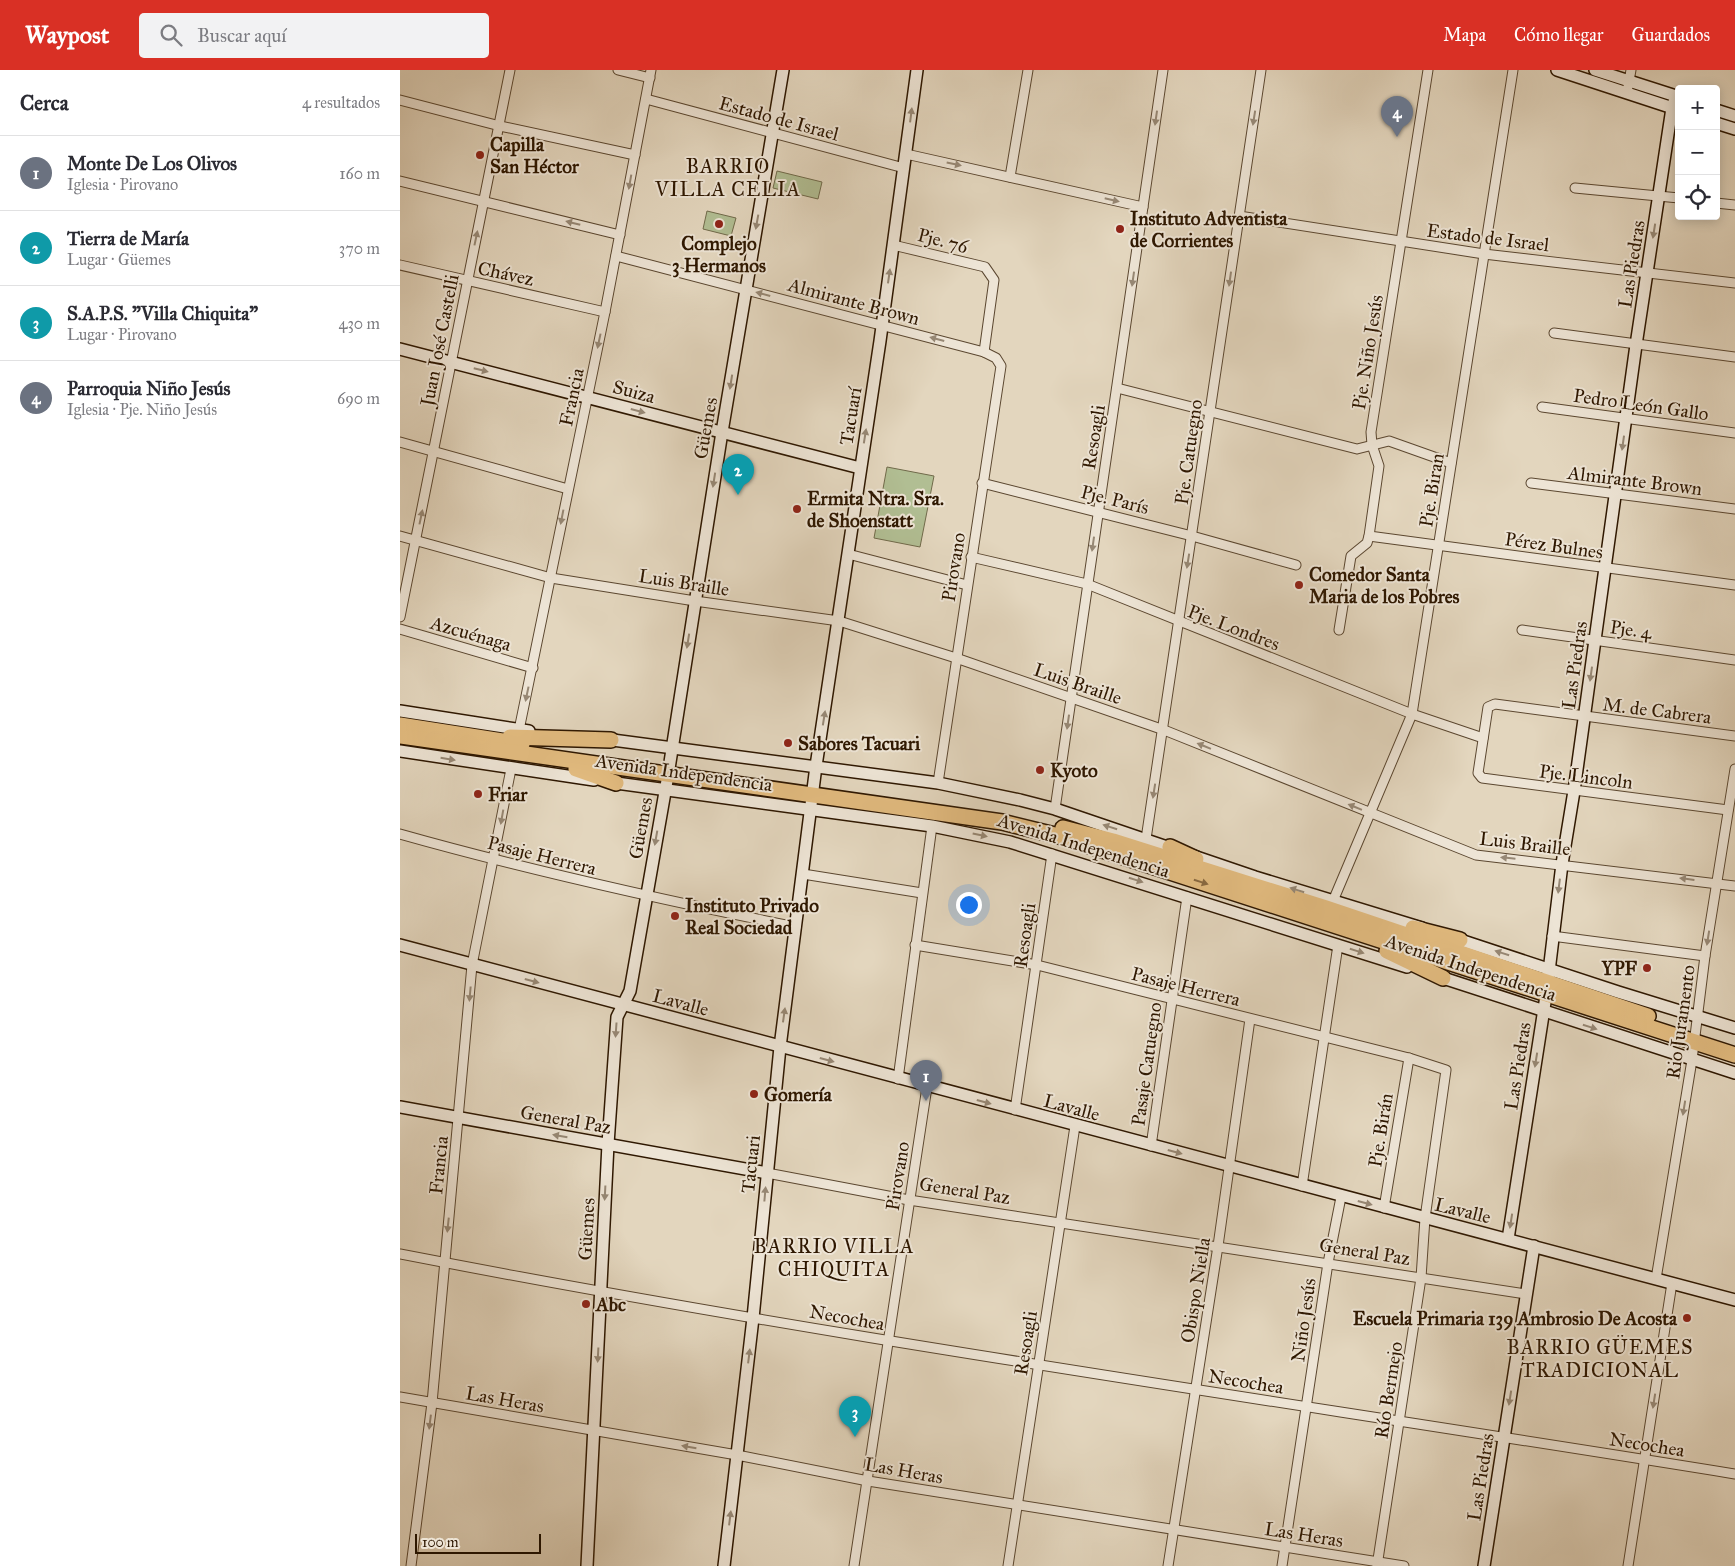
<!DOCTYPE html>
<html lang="es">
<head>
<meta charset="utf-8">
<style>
  body { margin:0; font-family:"IM FELL Great Primer",serif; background:#f2f2f3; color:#2b2b33 }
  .controls { position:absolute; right:15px; top:15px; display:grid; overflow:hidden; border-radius:5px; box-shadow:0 2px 12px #0003 }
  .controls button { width:45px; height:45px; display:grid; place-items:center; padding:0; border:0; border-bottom:1px solid #e1e1e2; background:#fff; color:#2b2b33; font:25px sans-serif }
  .scale { position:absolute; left:15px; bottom:12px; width:126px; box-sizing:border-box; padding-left:5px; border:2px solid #2e1700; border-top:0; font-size:14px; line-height:18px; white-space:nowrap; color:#2e1700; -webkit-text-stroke:4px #ede4d5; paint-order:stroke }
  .you { position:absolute; left:568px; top:834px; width:18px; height:18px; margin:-12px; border:4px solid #fff; border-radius:50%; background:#1a73e8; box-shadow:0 0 0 8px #1a73e833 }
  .badge { display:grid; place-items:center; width:32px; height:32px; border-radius:50%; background:#d93025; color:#fff; font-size:16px; font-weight:700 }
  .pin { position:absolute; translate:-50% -41px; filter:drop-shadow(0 1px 2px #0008) }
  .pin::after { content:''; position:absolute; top:26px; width:18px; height:15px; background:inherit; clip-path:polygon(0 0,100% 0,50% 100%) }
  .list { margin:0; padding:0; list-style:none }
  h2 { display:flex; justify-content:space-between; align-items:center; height:65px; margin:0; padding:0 20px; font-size:21px }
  h2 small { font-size:16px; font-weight:400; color:#7c7c81 }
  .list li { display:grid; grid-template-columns:32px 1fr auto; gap:15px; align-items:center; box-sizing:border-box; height:75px; padding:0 20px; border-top:1px solid #e1e1e2 }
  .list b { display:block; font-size:19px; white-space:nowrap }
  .list p { margin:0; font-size:16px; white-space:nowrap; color:#7c7c81 }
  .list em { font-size:16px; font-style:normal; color:#7c7c81 }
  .icon { flex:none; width:28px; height:28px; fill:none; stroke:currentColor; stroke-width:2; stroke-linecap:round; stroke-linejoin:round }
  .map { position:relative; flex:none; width:1335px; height:1496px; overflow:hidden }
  header { display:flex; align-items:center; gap:30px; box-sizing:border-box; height:70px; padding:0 25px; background:#d93025; color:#fff }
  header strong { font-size:24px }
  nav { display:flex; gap:28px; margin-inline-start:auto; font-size:18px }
  .search { width:350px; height:45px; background:#f2f2f3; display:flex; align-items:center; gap:12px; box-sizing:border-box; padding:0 18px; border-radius:5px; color:#7c7c81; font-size:19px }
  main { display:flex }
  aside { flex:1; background:#fff }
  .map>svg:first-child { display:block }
</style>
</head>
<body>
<header>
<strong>Waypost</strong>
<div class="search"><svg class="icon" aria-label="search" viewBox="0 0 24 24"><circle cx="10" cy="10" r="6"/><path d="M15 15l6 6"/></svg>Buscar aquí</div>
<nav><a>Mapa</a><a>Cómo llegar</a><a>Guardados</a></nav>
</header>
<main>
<aside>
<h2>Cerca<small>4 resultados</small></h2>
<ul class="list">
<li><span class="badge" style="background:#6b7280">1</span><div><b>Monte De Los Olivos</b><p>Iglesia · Pirovano</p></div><em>160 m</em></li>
<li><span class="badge" style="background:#0f9aa8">2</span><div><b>Tierra de María</b><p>Lugar · Güemes</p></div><em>370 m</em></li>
<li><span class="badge" style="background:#0f9aa8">3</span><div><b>S.A.P.S. &quot;Villa Chiquita&quot;</b><p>Lugar · Pirovano</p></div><em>430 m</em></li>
<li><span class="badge" style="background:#6b7280">4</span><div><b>Parroquia Niño Jesús</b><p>Iglesia · Pje. Niño Jesús</p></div><em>690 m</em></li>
</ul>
</aside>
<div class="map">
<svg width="1335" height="1496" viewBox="0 0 1335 1496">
  <rect width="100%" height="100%" fill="#e3d6be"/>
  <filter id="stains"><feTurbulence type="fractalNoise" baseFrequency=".004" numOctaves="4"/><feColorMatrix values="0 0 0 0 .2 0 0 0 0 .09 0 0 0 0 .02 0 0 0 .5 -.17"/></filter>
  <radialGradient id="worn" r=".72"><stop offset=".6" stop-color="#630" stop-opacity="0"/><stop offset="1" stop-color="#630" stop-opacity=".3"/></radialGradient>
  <g fill="#b1be93" stroke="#706a4a">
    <polygon points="377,101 422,112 418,129 373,118"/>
    <polygon points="307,141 336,148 331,166 303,159"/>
    <polygon points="487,397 534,406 520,477 474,468"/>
  </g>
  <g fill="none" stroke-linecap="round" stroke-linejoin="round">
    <defs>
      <g id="street">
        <polyline points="218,0 250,8"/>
        <polyline points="1227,22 1231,0"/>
        <polyline points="246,29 504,98"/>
        <polyline points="0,30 100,56 235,85"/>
        <polyline points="506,84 743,137"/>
        <polyline points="610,107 628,0"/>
        <polyline points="0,111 220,165"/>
        <polyline points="1175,118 1279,128"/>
        <polyline points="1316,133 1335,135"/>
        <polyline points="839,146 1084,184 1335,213"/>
        <polyline points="493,175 585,197 594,210 584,282"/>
        <polyline points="216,186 584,282 596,288 601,296 538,713"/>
        <polyline points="0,195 205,242"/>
        <polyline points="1154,263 1335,287"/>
        <polyline points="717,318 957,379 989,371 1051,393"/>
        <polyline points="1142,337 1335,363"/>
        <polyline points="0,372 168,419"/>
        <polyline points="582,413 792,466 896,495"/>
        <polyline points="1131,413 1335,439"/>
        <polyline points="0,466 151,508 295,531 439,551 556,588 764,660 1076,785 1335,816"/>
        <polyline points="969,466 1335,515"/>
        <polyline points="448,484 567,515"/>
        <polyline points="571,487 687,514 1012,644 1083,668"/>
        <polyline points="0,547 110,0"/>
        <polyline points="0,559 133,598"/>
        <polyline points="939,560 951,486 967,473 969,466 979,396 972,375 971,362 1028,0"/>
        <polyline points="1122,560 1335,590"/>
        <polyline points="119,660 205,242 251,0"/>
        <polyline points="655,739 763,0"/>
        <polyline points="1328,740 1082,708 1078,703 1088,637 1095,634 1335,666"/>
        <path d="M 0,764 C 131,801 263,830 396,857"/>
        <polyline points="746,769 861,0"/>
        <polyline points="403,804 522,823"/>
        <polyline points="933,831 1012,644 1113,0"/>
        <polyline points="1152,866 1305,886"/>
        <polyline points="515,875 637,895 1009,988 1046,1000 1025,1148 1021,1208 977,1496"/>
        <polyline points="498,1009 532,756"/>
        <polyline points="615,1040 652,784"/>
        <polyline points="751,1076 787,827"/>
        <polyline points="367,1103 509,1130 1126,1224"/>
        <polyline points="902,1116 938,875"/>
        <polyline points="984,1138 1009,988"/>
        <path d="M 0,1184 C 443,1270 890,1332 1335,1404"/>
        <polyline points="1256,1209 1292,990 1305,886 1335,699"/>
        <polyline points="0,1327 337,1385 468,1411 1004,1496"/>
        <polyline points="11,1496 32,1333 72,895 111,699"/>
        <polyline points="454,1496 527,1017"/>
        <polyline points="608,1496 675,1056"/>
        <polyline points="768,1496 818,1176 850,949"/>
        <polyline points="882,1496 928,1193 941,1127"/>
        <polyline points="1228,1496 1272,1213"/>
      </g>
      <g id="secondary">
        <polyline points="1157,0 1279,40"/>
        <polyline points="1195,0 1279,27"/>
        <polyline points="1316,40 1335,46"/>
        <polyline points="1316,53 1335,59"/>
        <polyline points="0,279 460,398"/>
        <polyline points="0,641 129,661"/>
        <polyline points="205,669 538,713 620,730 655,739 855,807 1022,858"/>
        <polyline points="0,681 194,710"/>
        <polyline points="209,712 532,756 610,772 1007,897"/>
        <polyline points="1054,868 1218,922 1335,958"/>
        <polyline points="0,875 1335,1230"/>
        <polyline points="1037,906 1335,1003"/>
        <polyline points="0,1037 367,1103"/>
        <polyline points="1108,1169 1146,926 1162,794 1174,721 1236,275 1272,38 1276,26"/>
        <polyline points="187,1496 208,1074 217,947 230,921 268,705 322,362 383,0"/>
        <polyline points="324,1496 353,1248 380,977 416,696 480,271 517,0"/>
        <polyline points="1084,1496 1134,1176"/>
      </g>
      <g id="highway">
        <polyline points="0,655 122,674"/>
        <polyline points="0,666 602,752 659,766 1335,985"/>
        <polyline points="110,667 211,670"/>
        <polyline points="176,699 216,713"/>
        <polyline points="663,758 713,771 926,838 1248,946"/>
        <polyline points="770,777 796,789"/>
        <polyline points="1013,858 1060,870"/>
        <polyline points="987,881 1043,908"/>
      </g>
    </defs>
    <use href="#street" stroke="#5b4730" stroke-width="11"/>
    <use href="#secondary" stroke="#2e1700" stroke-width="14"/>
    <use href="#highway" stroke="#2e1700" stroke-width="18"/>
    <use href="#street" stroke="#ede4d5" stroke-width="9"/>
    <use href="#secondary" stroke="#ede4d5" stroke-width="11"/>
    <use href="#highway" stroke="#e2bb7f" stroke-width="15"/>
  </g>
  <defs><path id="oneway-solid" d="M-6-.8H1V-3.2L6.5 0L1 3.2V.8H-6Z" transform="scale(1.25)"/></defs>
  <g fill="#978875">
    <use href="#oneway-solid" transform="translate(511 45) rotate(-83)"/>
    <use href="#oneway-solid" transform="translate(756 48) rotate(98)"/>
    <use href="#oneway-solid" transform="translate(854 48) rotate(99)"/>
    <use href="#oneway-solid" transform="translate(554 94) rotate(12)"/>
    <use href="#oneway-solid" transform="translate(230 112) rotate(100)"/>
    <use href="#oneway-solid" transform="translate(712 130) rotate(13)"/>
    <use href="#oneway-solid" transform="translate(357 152) rotate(100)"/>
    <use href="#oneway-solid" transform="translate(173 153) rotate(-166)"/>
    <use href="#oneway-solid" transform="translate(1254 161) rotate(99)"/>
    <use href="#oneway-solid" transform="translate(76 168) rotate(-78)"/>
    <use href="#oneway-solid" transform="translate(489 206) rotate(-82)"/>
    <use href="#oneway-solid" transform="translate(733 209) rotate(98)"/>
    <use href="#oneway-solid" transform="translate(830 209) rotate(98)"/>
    <use href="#oneway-solid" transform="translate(363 224) rotate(-165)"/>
    <use href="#oneway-solid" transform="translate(537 269) rotate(-165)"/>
    <use href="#oneway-solid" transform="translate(199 271) rotate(102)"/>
    <use href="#oneway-solid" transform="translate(81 300) rotate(14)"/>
    <use href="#oneway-solid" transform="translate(331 312) rotate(99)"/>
    <use href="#oneway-solid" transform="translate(238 341) rotate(15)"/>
    <use href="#oneway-solid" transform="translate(465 366) rotate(-81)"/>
    <use href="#oneway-solid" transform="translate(1223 373) rotate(98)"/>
    <use href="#oneway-solid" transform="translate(314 410) rotate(99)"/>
    <use href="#oneway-solid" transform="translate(21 447) rotate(-78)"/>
    <use href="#oneway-solid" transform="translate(162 447) rotate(101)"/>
    <use href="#oneway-solid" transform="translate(693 474) rotate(98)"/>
    <use href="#oneway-solid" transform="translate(788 491) rotate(99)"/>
    <use href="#oneway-solid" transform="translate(288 571) rotate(99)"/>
    <use href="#oneway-solid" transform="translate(1191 604) rotate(98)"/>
    <use href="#oneway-solid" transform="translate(127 624) rotate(102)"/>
    <use href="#oneway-solid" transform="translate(424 648) rotate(-81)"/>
    <use href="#oneway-solid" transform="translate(668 652) rotate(98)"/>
    <use href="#oneway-solid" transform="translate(804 676) rotate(-158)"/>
    <use href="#oneway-solid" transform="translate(48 689) rotate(9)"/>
    <use href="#oneway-solid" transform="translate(754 721) rotate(99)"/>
    <use href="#oneway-solid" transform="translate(955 737) rotate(-158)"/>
    <use href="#oneway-solid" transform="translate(102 747) rotate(100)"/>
    <use href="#oneway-solid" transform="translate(710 757) rotate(-162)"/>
    <use href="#oneway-solid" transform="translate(580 765) rotate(12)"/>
    <use href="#oneway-solid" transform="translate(256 768) rotate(100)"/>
    <use href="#oneway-solid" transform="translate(1108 788) rotate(-174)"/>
    <use href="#oneway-solid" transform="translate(1287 809) rotate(-173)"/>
    <use href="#oneway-solid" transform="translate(736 810) rotate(18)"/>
    <use href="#oneway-solid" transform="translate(1159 816) rotate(97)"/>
    <use href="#oneway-solid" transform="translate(897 820) rotate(-163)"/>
    <use href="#oneway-solid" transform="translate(1308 868) rotate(99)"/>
    <use href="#oneway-solid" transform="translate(957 881) rotate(17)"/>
    <use href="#oneway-solid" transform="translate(1102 883) rotate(-162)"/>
    <use href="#oneway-solid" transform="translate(132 911) rotate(15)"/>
    <use href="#oneway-solid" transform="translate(70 924) rotate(95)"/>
    <use href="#oneway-solid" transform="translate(384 945) rotate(-82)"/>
    <use href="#oneway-solid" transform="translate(1190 957) rotate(18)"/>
    <use href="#oneway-solid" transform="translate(216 960) rotate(94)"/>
    <use href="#oneway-solid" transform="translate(427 990) rotate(15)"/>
    <use href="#oneway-solid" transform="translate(1136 990) rotate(99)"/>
    <use href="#oneway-solid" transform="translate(584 1032) rotate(15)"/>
    <use href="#oneway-solid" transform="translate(1284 1038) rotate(99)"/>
    <use href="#oneway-solid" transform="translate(160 1066) rotate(-170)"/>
    <use href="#oneway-solid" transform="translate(775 1082) rotate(15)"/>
    <use href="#oneway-solid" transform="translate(205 1123) rotate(93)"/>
    <use href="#oneway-solid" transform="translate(365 1124) rotate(-85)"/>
    <use href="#oneway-solid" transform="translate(965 1133) rotate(15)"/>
    <use href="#oneway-solid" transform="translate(1111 1151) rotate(99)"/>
    <use href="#oneway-solid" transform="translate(48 1155) rotate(96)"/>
    <use href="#oneway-solid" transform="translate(198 1285) rotate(93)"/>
    <use href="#oneway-solid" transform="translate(349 1286) rotate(-83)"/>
    <use href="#oneway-solid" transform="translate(1110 1328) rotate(99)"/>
    <use href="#oneway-solid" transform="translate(1254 1331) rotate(99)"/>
    <use href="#oneway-solid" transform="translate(30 1352) rotate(97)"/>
    <use href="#oneway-solid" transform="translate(289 1377) rotate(-170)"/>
    <use href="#oneway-solid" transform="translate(330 1448) rotate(-83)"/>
  </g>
  <use fill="#886940" href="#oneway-solid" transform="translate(801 812) rotate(18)"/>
  <g fill="#8f2418" stroke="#ede4d5" stroke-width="2">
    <circle cx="80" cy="85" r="5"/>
    <circle cx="319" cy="154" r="5"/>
    <circle cx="720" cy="159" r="5"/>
    <circle cx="397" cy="439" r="5"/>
    <circle cx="899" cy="515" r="5"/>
    <circle cx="388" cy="673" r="5"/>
    <circle cx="640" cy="700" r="5"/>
    <circle cx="78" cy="724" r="5"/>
    <circle cx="275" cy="846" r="5"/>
    <circle cx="1247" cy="898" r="5"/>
    <circle cx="354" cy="1024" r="5"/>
    <circle cx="186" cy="1234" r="5"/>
    <circle cx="1287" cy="1248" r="5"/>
  </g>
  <g text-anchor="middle" stroke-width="4" stroke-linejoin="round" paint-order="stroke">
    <g font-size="19" fill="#2e1700" stroke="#ede4d5">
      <text transform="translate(379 48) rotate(15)" y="7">Estado de Israel</text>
      <text transform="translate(1088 167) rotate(7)" y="7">Estado de Israel</text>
      <text transform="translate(543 170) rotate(14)" y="7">Pje. 76</text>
      <text transform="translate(1231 194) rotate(-81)" y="7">Las Piedras</text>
      <text transform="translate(106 203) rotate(12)" y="7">Chávez</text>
      <text transform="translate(454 231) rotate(15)" y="7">Almirante Brown</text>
      <text transform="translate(39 270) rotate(-79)" y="7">Juan José Castelli</text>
      <text transform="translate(967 282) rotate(-81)" y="7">Pje. Niño Jesús</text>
      <text transform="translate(234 321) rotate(15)" y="7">Suiza</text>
      <text transform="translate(171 327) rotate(-78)" y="7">Francia</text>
      <text transform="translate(1241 334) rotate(8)" y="7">Pedro León Gallo</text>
      <text transform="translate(450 346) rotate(-81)" y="7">Tacuarí</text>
      <text transform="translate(305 358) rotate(-80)" y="7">Güemes</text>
      <text transform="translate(693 367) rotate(-81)" y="7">Resoagli</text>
      <text transform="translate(788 382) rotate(-82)" y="7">Pje. Catuegno</text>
      <text transform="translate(1235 410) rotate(7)" y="7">Almirante Brown</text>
      <text transform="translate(1031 420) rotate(-81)" y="7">Pje. Biran</text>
      <text transform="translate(715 429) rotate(14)" y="7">Pje. París</text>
      <text transform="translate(1154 475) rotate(8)" y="7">Pérez Bulnes</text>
      <text transform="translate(553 497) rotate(-81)" y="7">Pirovano</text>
      <text transform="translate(284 512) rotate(9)" y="7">Luis Braille</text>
      <text transform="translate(834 557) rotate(21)" y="7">Pje. Londres</text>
      <text transform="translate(1231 559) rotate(8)" y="7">Pje. 4</text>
      <text transform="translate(71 563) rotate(16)" y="7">Azcuénaga</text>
      <text transform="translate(1174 595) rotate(-82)" y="7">Las Piedras</text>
      <text transform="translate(678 613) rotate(19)" y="7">Luis Braille</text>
      <text transform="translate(1257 640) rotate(7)" y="7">M. de Cabrera</text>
      <text transform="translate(284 702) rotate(8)" y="7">Avenida Independencia</text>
      <text transform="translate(1186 706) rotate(7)" y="7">Pje. Lincoln</text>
      <text transform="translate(240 758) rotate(-80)" y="7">Güemes</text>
      <text transform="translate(1125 773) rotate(7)" y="7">Luis Braille</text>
      <text transform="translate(684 775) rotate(17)" y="7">Avenida Independencia</text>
      <text transform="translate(142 785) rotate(14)" y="7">Pasaje Herrera</text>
      <text transform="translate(624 865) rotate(-82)" y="7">Resoagli</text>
      <text transform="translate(1071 897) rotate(18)" y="7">Avenida Independencia</text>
      <text transform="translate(786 916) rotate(14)" y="7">Pasaje Herrera</text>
      <text transform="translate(281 932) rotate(15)" y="7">Lavalle</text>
      <text transform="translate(1280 952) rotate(-82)" y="7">Rio Juramento</text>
      <text transform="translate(746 994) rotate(-82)" y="7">Pasaje Catuegno</text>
      <text transform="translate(1117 996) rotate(-81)" y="7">Las Piedras</text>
      <text transform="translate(672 1037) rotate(15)" y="7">Lavalle</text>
      <text transform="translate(166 1049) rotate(10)" y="7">General Paz</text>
      <text transform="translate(980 1060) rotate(-81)" y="7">Pje. Birán</text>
      <text transform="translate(350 1094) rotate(-84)" y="7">Tacuari</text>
      <text transform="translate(38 1095) rotate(-84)" y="7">Francia</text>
      <text transform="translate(497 1106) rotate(-81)" y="7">Pirovano</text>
      <text transform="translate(565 1120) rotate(9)" y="7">General Paz</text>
      <text transform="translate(1063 1140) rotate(14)" y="7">Lavalle</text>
      <text transform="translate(186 1159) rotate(-87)" y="7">Güemes</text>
      <text transform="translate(965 1181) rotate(9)" y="7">General Paz</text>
      <text transform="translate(795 1220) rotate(-81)" y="7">Obispo Niella</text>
      <text transform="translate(447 1247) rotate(10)" y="7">Necochea</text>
      <text transform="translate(903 1250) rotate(-82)" y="7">Niño Jesús</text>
      <text transform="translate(625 1273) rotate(-81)" y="7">Resoagli</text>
      <text transform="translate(846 1311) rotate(9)" y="7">Necochea</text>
      <text transform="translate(988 1320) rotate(-81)" y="7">Río Bermejo</text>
      <text transform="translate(105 1329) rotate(10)" y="7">Las Heras</text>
      <text transform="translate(1247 1374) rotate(9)" y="7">Necochea</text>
      <text transform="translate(504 1400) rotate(10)" y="7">Las Heras</text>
      <text transform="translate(1080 1407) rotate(-81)" y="7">Las Piedras</text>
      <text transform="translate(904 1464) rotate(9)" y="7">Las Heras</text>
    </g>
    <g font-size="19" font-weight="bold" fill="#2e1700" stroke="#ede4d5" text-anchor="start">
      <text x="90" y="81">Capilla<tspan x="90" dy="22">San Héctor</tspan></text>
      <text x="730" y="155">Instituto Adventista<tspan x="730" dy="22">de Corrientes</tspan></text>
      <text x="319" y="180" text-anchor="middle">Complejo<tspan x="319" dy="22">3 Hermanos</tspan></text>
      <text x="407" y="435">Ermita Ntra. Sra.<tspan x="407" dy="22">de Shoenstatt</tspan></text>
      <text x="909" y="511">Comedor Santa<tspan x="909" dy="22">Maria de los Pobres</tspan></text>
      <text x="398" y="680">Sabores Tacuari</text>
      <text x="650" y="707">Kyoto</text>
      <text x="88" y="731">Friar</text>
      <text x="285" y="842">Instituto Privado<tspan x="285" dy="22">Real Sociedad</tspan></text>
      <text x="1237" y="905" text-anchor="end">YPF</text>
      <text x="364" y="1031">Gomería</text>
      <text x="196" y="1241">Abc</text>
      <text x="1277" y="1255" text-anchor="end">Escuela Primaria 139 Ambrosio De Acosta</text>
    </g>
    <g font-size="20" letter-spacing="1" fill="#2e1700" stroke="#ede4d5">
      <text x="328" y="103">BARRIO<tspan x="328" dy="23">VILLA CELIA</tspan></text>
      <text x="434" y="1183">BARRIO VILLA<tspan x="434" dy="23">CHIQUITA</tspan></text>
      <text x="1200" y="1284">BARRIO GÜEMES<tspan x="1200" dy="23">TRADICIONAL</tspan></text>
    </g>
  </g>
  <rect width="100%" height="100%" filter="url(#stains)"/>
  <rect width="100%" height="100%" fill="url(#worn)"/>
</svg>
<div class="controls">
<button>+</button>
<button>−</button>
<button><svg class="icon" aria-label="locate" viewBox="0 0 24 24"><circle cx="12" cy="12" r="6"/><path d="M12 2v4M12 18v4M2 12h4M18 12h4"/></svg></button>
</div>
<div class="scale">100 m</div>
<div class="you"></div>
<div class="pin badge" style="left:526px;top:1031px;background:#6b7280">1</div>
<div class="pin badge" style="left:338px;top:425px;background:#0f9aa8">2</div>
<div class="pin badge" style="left:455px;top:1367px;background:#0f9aa8">3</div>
<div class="pin badge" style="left:997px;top:67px;background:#6b7280">4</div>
</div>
</main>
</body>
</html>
